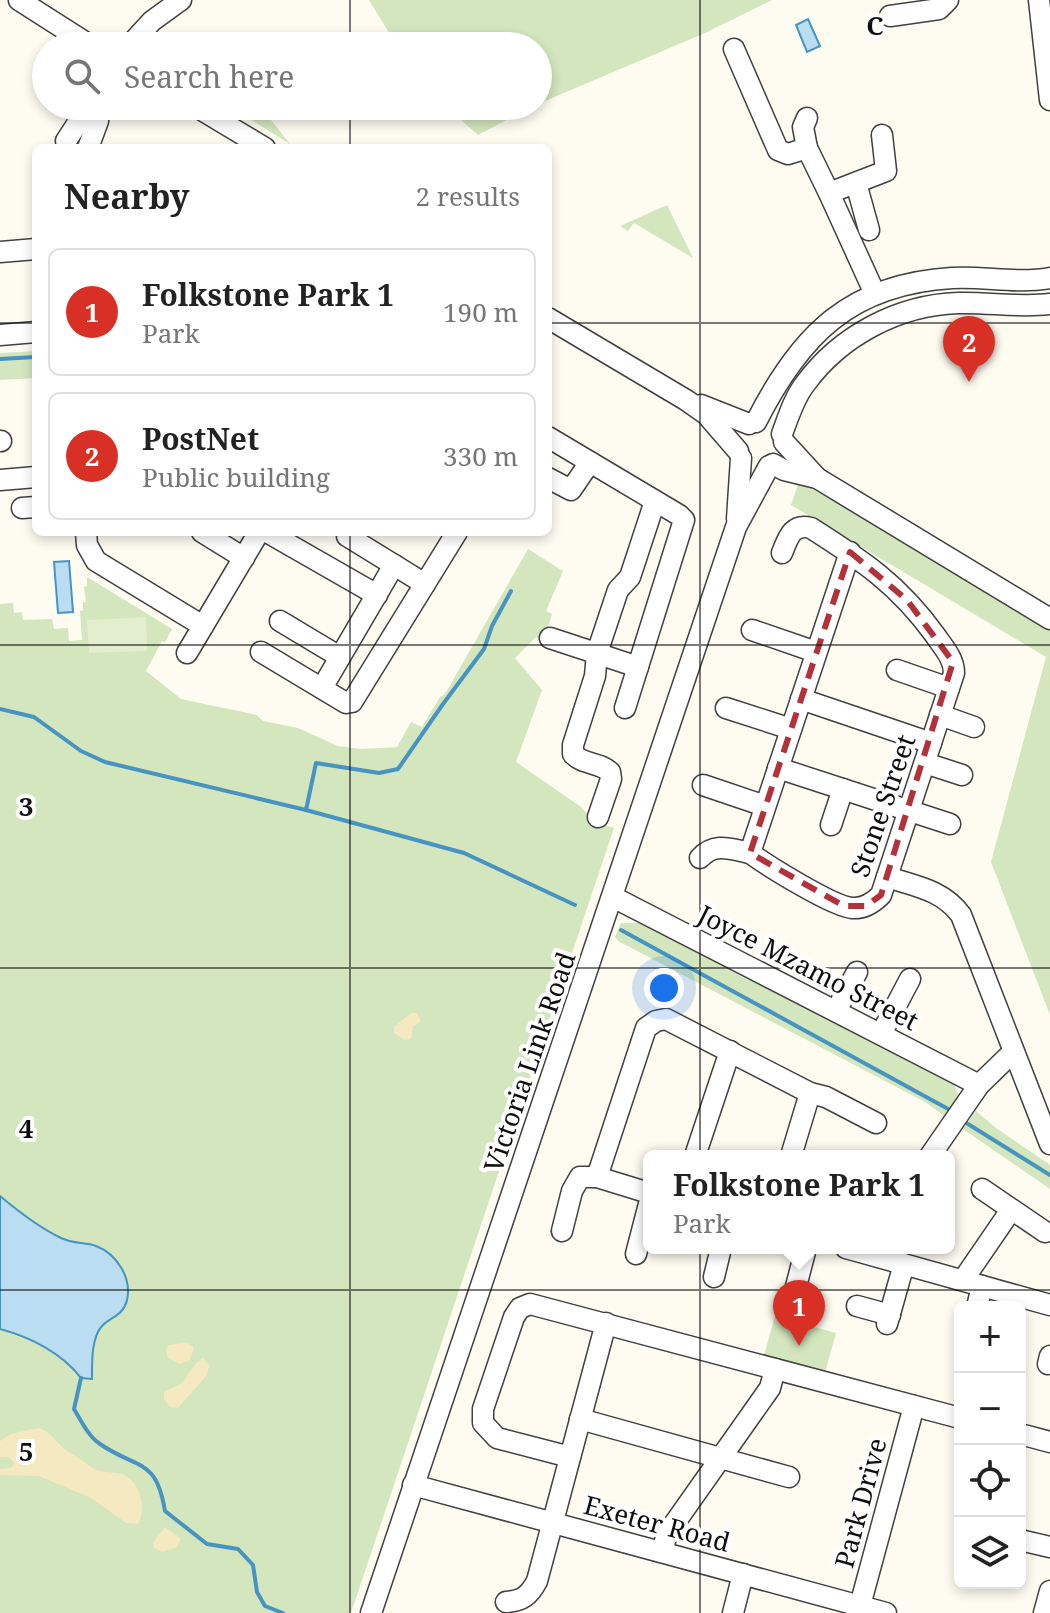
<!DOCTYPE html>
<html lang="en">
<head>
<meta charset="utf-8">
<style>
  body { margin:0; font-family:"Noto Serif",serif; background:#f6f6f6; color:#222 }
  .controls { position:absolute; right:24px; bottom:24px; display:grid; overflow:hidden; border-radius:12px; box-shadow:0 4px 12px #0003 }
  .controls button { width:72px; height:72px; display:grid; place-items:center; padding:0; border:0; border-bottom:2px solid #e0e0e0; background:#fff; color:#222; font:40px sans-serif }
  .you { position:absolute; left:664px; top:988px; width:28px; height:28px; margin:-20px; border:6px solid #fff; border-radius:50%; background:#1a73e8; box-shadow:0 0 0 12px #1a73e833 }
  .badge { display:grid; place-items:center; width:52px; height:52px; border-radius:50%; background:#d93025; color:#fff; font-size:26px; font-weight:700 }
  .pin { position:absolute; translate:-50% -66px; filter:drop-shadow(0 2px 4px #0008) }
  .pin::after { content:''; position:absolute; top:42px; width:28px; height:24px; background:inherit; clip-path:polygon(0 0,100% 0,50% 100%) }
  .popup { position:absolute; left:643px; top:1150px; width:312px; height:104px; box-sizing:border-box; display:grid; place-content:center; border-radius:12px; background:#fff; filter:drop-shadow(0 2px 6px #0005); font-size:26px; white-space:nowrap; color:#767676 }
  .popup b { font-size:30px; color:#222 }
  .popup::after { content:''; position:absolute; left:50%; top:100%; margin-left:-16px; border:16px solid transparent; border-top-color:#fff }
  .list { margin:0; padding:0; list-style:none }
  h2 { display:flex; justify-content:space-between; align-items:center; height:104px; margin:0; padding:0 32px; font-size:34px }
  h2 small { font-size:26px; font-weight:400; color:#767676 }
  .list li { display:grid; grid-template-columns:52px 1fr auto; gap:24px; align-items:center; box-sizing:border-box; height:128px; margin:0 16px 16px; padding:0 16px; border:2px solid #e0e0e0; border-radius:12px }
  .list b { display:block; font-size:30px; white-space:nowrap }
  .list p { margin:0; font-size:26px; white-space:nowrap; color:#767676 }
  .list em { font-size:26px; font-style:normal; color:#767676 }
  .icon { flex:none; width:44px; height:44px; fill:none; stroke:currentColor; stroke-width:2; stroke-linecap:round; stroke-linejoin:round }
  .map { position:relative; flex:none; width:1050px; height:1613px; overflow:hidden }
  .search { position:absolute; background:#fff; box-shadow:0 4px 12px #0003; left:32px; top:32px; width:520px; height:88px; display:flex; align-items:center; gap:20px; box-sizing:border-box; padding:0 28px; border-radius:44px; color:#767676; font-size:30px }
  .panel { position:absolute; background:#fff; box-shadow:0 4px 12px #0003; left:32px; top:144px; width:520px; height:392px; border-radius:12px }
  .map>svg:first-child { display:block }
</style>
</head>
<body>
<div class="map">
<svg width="1050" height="1613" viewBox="0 0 1050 1613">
  <rect width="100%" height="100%" fill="#fefbf1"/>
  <g fill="#d3e6bd">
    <polygon points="369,0 772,0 705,33 538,104 538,46 397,46"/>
    <polygon points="252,106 260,106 290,144 243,115"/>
    <polygon points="445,106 533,106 478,135"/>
    <polygon points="667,205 693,258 634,223 628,231 620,226"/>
    <polygon points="36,351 36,378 0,380 0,353"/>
    <polygon points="799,482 868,519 1050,627 1050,1015 991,862 1046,657 791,505"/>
    <polygon points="528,549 563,571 546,611 552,614 543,643 536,637 515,658 542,690 516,762 581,807 589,816 589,820 614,828 351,1613 0,1613 0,604 13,603 14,613 22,612 23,620 52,619 54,629 68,628 69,641 82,640 80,611 83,610 83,602 86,602 84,587 87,586 87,577 172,629 165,642 162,641 146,671 181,699 257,715 263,721 298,728 338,746 361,749 397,747 411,722 422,727 440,697 445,694"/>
    <polygon points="621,923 641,923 748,980 811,1005 954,1083 959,1099 949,1119 925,1102 618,941 615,937"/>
    <polygon points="976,1111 996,1128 1050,1165 1050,1189 963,1129"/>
    <polygon points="775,1316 836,1333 824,1376 763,1359"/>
  </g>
  <g fill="#f5e9c1">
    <polygon points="411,1013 417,1013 421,1021 413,1027 411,1039 405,1040 394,1033 394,1027"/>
    <polygon points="186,1343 194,1347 190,1360 180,1364 168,1358 166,1351 168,1345"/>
    <polygon points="203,1358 209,1365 207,1375 178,1408 170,1407 164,1399 164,1392 182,1383 196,1363"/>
    <path d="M 38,1428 C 51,1431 56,1443 67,1451 C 76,1456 85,1463 93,1468 C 103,1474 114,1471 124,1475 C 141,1483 147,1509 138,1524 L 126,1523 L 91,1498 L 39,1476 L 0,1475 L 0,1469 L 11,1468 L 14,1463 L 9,1457 L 0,1457 L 0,1441 L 11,1434 Z"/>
    <polygon points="165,1527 181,1539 177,1547 162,1552 154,1548 153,1543"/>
  </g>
  <polygon fill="#e3eece" points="146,617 147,651 89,653 87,620"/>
  <g fill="#baddf1" stroke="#4793c2" stroke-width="2">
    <polygon points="808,19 820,46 807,52 796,25"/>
    <polygon points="69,561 73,612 58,613 54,562"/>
    <path d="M 0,1196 C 19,1212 38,1227 61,1238 C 73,1244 85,1242 96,1246 C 117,1254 132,1278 127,1300 C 123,1316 112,1316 102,1326 C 91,1338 92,1364 92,1379 L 81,1378 C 62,1353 30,1337 0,1329 Z"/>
  </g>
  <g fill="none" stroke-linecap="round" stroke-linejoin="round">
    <g stroke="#4793c2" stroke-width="4">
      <polyline points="0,359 36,357"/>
      <polyline points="0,709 34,717 81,751 105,762 306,810 464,853 575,905"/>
      <polyline points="306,810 316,763 379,773 398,769 443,704 484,649 492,626 511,591"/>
      <polyline points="621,930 950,1110"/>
      <polyline points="968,1124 1050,1175"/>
      <path d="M 81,1378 L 74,1409 C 81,1421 89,1437 100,1444 C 138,1470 156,1457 165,1511 L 207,1544 L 238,1549 L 253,1565 L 257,1592 L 265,1606 L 283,1613"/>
    </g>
    <defs>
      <g id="minor">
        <polyline points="19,0 91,46"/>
        <polyline points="1039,0 1050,100"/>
        <polyline points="890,16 939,9 948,0"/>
        <polyline points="129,46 152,21 181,0"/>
        <polyline points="734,49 778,150 788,154 807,148 829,193"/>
        <polyline points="195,106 265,148"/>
        <polyline points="807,118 803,127 807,148"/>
        <polyline points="66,141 77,124 99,106"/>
        <polyline points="88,148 98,121 100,106"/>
        <polyline points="856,183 869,230"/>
        <polyline points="0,252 36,249"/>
        <polyline points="875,294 829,193 886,171 882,135"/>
        <polyline points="548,318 686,400 706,414 738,451"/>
        <polyline points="0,335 36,332"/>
        <polyline points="701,405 749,424"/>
        <path d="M 756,422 C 800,335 850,284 952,278 C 985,276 1017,284 1050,278"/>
        <path d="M 782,434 C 788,418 794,398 805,384 C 840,336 898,305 958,303 C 989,302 1019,308 1050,304"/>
        <polyline points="548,437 679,515 684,520 625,708"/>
        <polyline points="0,441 1,441"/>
        <polyline points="784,442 817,478 1050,619"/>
        <polyline points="773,464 784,470 817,478"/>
        <polyline points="548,478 571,490 590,462"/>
        <polyline points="0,480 36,477"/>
        <polyline points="22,508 36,507"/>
        <polyline points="737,519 741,458"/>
        <polyline points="86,532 87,545 96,561 203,626"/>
        <polyline points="202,532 244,558"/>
        <polyline points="267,532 377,595"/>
        <polyline points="347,536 425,584"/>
        <path d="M 782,553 C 788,538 792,523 811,528 C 863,561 898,584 935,635 C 943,647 954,658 954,673 L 881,895 C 873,903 864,909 852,908 C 832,906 768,866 750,853 L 850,552"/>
        <polyline points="280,621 340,657"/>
        <polyline points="752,630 816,652"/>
        <polyline points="550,638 638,667"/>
        <polyline points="261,652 346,703 352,702 457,532"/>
        <polyline points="187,653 259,532"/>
        <polyline points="897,670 949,688"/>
        <polyline points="322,688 394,565"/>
        <polyline points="801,699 931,743"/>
        <polyline points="726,708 791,729"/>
        <polyline points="940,715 974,727"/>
        <polyline points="925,763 962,775"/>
        <polyline points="778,768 950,824"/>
        <polyline points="703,785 765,806"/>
        <path d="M 598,817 L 611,779 L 610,772 C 600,762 583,765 573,754 L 573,745 L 595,676 L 597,653 L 618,590 L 630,577 L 655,501"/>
        <polyline points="831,825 843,789"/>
        <path d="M 700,858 C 715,842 730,849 750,853"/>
        <path d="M 887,877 C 915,886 943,890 961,915 L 1050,1144"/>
        <polyline points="613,897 979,1085"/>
        <polyline points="836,1011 857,972"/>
        <polyline points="881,1034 910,979"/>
        <polyline points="810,1093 826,1097 876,1123"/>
        <polyline points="695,1156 730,1051"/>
        <polyline points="930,1156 979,1085 1013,1052"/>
        <polyline points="597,1177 646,1028 656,1021 666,1019 810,1093 791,1156"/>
        <polyline points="982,1189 1045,1232"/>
        <polyline points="562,1231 572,1191 580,1177 597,1177 649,1193"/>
        <polyline points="846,1248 1050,1305"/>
        <polyline points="636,1254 649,1204"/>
        <polyline points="714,1277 721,1248"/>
        <polyline points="963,1280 1011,1210"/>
        <polyline points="793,1298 806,1248"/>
        <polyline points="857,1306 890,1315"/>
        <polyline points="977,1307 982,1286"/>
        <polyline points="887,1324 904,1264"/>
        <polyline points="1048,1364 1050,1356"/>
        <polyline points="580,1419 789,1477"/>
        <polyline points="1020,1434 1050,1442"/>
        <polyline points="570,1457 497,1438 483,1423 483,1409 514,1317 520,1308 530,1304 960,1418"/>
        <polyline points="413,1485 886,1613"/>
        <polyline points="1020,1540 1050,1547"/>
        <polyline points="662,1552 667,1534 770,1388 775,1369"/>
        <path d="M 506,1602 C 522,1601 529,1596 537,1581 L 606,1323"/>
        <polyline points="371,1613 736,527 769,466"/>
        <polyline points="733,1613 743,1574"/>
        <polyline points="858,1613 914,1406"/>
        <polyline points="1044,1613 1050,1591"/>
      </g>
    </defs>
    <use href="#minor" stroke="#414141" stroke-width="23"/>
    <use href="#minor" stroke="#fff" stroke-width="20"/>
  </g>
  <path fill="none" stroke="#b3323a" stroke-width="6" stroke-dasharray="16 10" stroke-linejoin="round" d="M 850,552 L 907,600 L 953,662 L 881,895 L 866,906 L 844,906 L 750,853 Z"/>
  <path fill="none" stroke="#0e0e0e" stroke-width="2" stroke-opacity="0.55" d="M 350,0 L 350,46M 700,0 L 700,1613M 350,106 L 350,148M 0,323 L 36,323M 548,323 L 1050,323M 350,532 L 350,1613M 0,645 L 1050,645M 0,968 L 1050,968M 0,1290 L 1050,1290"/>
  <g text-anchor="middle" stroke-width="8" stroke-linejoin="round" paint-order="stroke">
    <g font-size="26" fill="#0e0e0e" stroke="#fff">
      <text transform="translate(883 806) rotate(-71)" y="9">Stone Street</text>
      <text transform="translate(808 968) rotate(27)" y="9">Joyce Mzamo Street</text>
      <text transform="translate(530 1062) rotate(-71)" y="9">Victoria Link Road</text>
      <text transform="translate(861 1503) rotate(-75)" y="9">Park Drive</text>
      <text transform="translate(657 1524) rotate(15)" y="9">Exeter Road</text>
    </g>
  </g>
  <g font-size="26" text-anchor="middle" font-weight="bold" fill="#0e0e0e" stroke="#fff" stroke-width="8" stroke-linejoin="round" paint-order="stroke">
    <text x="875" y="35">C</text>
    <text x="26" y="816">3</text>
    <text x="26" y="1138">4</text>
    <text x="26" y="1461">5</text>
  </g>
</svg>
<div class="controls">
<button>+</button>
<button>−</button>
<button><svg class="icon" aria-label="locate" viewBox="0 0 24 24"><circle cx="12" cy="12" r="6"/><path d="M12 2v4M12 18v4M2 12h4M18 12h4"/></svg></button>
<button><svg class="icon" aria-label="layers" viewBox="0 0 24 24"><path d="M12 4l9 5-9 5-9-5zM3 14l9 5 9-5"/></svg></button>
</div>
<div class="you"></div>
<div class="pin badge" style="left:799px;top:1346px">1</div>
<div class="popup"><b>Folkstone Park 1</b>Park</div>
<div class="pin badge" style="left:969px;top:382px">2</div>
<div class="search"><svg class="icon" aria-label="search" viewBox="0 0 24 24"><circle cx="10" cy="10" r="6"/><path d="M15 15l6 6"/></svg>Search here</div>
<section class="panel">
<h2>Nearby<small>2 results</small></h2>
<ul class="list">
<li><span class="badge">1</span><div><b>Folkstone Park 1</b><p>Park</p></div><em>190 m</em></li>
<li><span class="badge">2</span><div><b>PostNet</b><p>Public building</p></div><em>330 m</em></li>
</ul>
</section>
</div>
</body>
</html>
